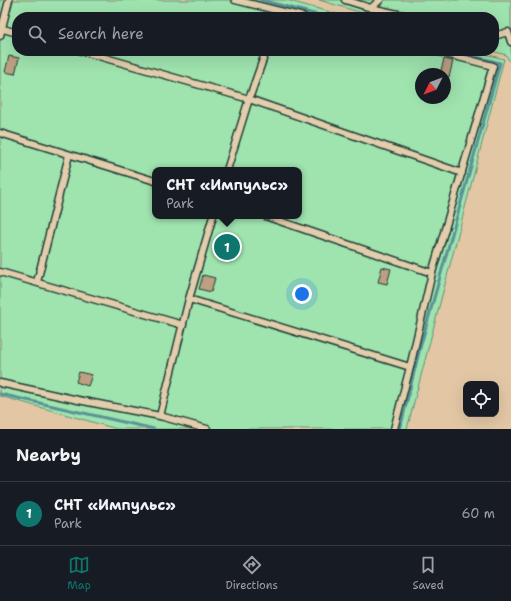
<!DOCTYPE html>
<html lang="en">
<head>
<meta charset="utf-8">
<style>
  body { margin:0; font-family:"Shantell Sans",sans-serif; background:#20242c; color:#f1f3f6 }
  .controls { position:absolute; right:12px; bottom:12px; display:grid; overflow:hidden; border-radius:8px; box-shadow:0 4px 16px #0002 }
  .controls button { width:36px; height:36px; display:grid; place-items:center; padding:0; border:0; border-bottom:1px solid #363941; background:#171b24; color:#f1f3f6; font:20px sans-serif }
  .compass { position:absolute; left:415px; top:68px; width:36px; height:36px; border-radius:50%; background:#171b24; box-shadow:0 4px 16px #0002; rotate:228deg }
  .you { position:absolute; left:302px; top:294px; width:14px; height:14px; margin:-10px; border:3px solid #fff; border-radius:50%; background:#1a73e8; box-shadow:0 0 0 6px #1a73e833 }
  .badge { display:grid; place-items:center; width:26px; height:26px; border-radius:50%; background:#0f766e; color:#fff; font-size:13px; font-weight:700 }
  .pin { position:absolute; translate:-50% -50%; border:2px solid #fff; box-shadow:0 1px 4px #0006 }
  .popup { position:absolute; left:152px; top:167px; width:150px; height:52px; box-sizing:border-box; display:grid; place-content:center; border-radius:8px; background:#171b24; filter:drop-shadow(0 1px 3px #0005); font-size:13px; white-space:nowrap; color:#9ea1a6 }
  .popup b { font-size:15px; color:#f1f3f6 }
  .popup::after { content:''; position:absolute; left:50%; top:100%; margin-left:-8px; border:8px solid transparent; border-top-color:#171b24 }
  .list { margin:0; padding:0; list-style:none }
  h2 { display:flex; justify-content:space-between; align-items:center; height:52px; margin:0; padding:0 16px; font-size:17px }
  h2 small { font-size:13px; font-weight:400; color:#9ea1a6 }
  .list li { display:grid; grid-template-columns:26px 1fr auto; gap:12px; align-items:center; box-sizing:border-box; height:64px; padding:0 16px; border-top:1px solid #363941 }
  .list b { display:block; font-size:15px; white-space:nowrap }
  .list p { margin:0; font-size:13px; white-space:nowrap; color:#9ea1a6 }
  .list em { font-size:13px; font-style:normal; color:#9ea1a6 }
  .icon { flex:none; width:22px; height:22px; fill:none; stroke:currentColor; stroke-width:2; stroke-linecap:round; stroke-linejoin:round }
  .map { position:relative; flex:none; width:511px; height:429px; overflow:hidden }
  .search { position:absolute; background:#171b24; box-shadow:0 4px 16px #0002; left:12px; right:12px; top:12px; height:44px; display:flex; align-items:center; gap:10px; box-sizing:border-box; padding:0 14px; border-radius:16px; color:#9ea1a6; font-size:15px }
  .sheet { height:116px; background:#171b24 }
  nav { display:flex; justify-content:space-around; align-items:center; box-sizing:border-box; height:56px; border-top:1px solid #363941; background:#171b24; font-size:11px; color:#9ea1a6 }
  nav a { display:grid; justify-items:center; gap:2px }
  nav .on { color:#0f766e }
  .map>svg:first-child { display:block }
</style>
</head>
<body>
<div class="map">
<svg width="511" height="429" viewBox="0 0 511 429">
  <rect width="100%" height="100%" fill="#e3c7a5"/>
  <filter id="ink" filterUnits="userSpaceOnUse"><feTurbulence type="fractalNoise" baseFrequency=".025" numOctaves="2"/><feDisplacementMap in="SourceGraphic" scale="8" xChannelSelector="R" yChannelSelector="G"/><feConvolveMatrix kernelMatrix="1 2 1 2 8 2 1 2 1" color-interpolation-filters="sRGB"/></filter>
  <g filter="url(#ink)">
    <g fill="#9fe3af" stroke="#5f9072" fill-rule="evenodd">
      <path d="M 0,0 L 286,0 L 348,17 L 17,17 L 17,51 L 474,51 L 504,59 L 407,429 L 117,429 L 0,396 ZM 421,74 L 445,74 L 445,98 L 421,98 ZM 155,170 L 299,170 L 299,216 L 155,216 Z"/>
      <polygon points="319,0 511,0 511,64 506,55 492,51 494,51 494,17 376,17"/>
    </g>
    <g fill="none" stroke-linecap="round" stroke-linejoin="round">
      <g stroke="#589497" stroke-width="3">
        <polyline points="261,0 325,17"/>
        <polyline points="0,394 154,429"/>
        <polyline points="400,429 420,348 500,63 454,51"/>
      </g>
    </g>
    <g fill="#bd9f82" stroke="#1f3d34">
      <polygon points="9,56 19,58 15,74 5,72"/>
      <polygon points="444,59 453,61 449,77 445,76 445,74 440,74"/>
      <polygon points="382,267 391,269 387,284 378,282"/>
      <polygon points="203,275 215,278 211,292 199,289"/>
      <polygon points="79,372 92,375 88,386 76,382"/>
    </g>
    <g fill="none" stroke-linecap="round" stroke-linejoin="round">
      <defs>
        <g id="service">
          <polyline points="235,0 304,17"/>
          <polyline points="345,0 371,8 411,17"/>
          <polyline points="371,8 380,0"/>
          <polyline points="0,28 17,33"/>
          <polyline points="0,36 9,0"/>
          <polyline points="494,36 508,32 511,42"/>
          <polyline points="81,51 249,99 462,173"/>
          <polyline points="0,133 155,181"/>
          <polyline points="227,170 249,99 266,51"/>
          <polyline points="265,216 432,273"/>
          <polyline points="0,272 183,325"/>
          <polyline points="37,282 69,155"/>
          <polyline points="189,299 410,367"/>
          <polyline points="0,383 78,400 160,416 207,429"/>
          <polyline points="160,416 189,299 213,216"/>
          <polyline points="394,429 410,367 432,273 493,66 435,51"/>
        </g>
      </defs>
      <use href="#service" stroke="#1f3d34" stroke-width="9"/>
      <use href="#service" stroke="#e2cdac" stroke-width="6"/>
    </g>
  </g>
</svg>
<div class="controls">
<button><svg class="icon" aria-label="locate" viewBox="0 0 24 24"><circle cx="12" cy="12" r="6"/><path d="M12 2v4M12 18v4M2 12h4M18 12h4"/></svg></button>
</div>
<svg class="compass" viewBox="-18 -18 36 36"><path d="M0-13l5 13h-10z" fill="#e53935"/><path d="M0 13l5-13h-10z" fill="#9ea1a6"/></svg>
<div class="you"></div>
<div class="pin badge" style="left:227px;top:247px">1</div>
<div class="popup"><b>СНТ «Импульс»</b>Park</div>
<div class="search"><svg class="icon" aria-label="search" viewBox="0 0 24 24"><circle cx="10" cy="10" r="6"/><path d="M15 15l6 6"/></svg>Search here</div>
</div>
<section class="sheet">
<h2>Nearby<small></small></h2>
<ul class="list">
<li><span class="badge">1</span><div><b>СНТ «Импульс»</b><p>Park</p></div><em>60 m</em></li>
</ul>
</section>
<nav>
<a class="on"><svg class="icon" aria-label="map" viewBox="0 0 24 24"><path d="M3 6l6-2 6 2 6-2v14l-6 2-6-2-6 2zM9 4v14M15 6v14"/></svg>Map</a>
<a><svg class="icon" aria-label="directions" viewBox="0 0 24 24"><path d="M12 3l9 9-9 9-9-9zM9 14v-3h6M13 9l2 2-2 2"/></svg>Directions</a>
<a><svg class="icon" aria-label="saved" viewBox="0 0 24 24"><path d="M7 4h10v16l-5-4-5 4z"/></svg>Saved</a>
</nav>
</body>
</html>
